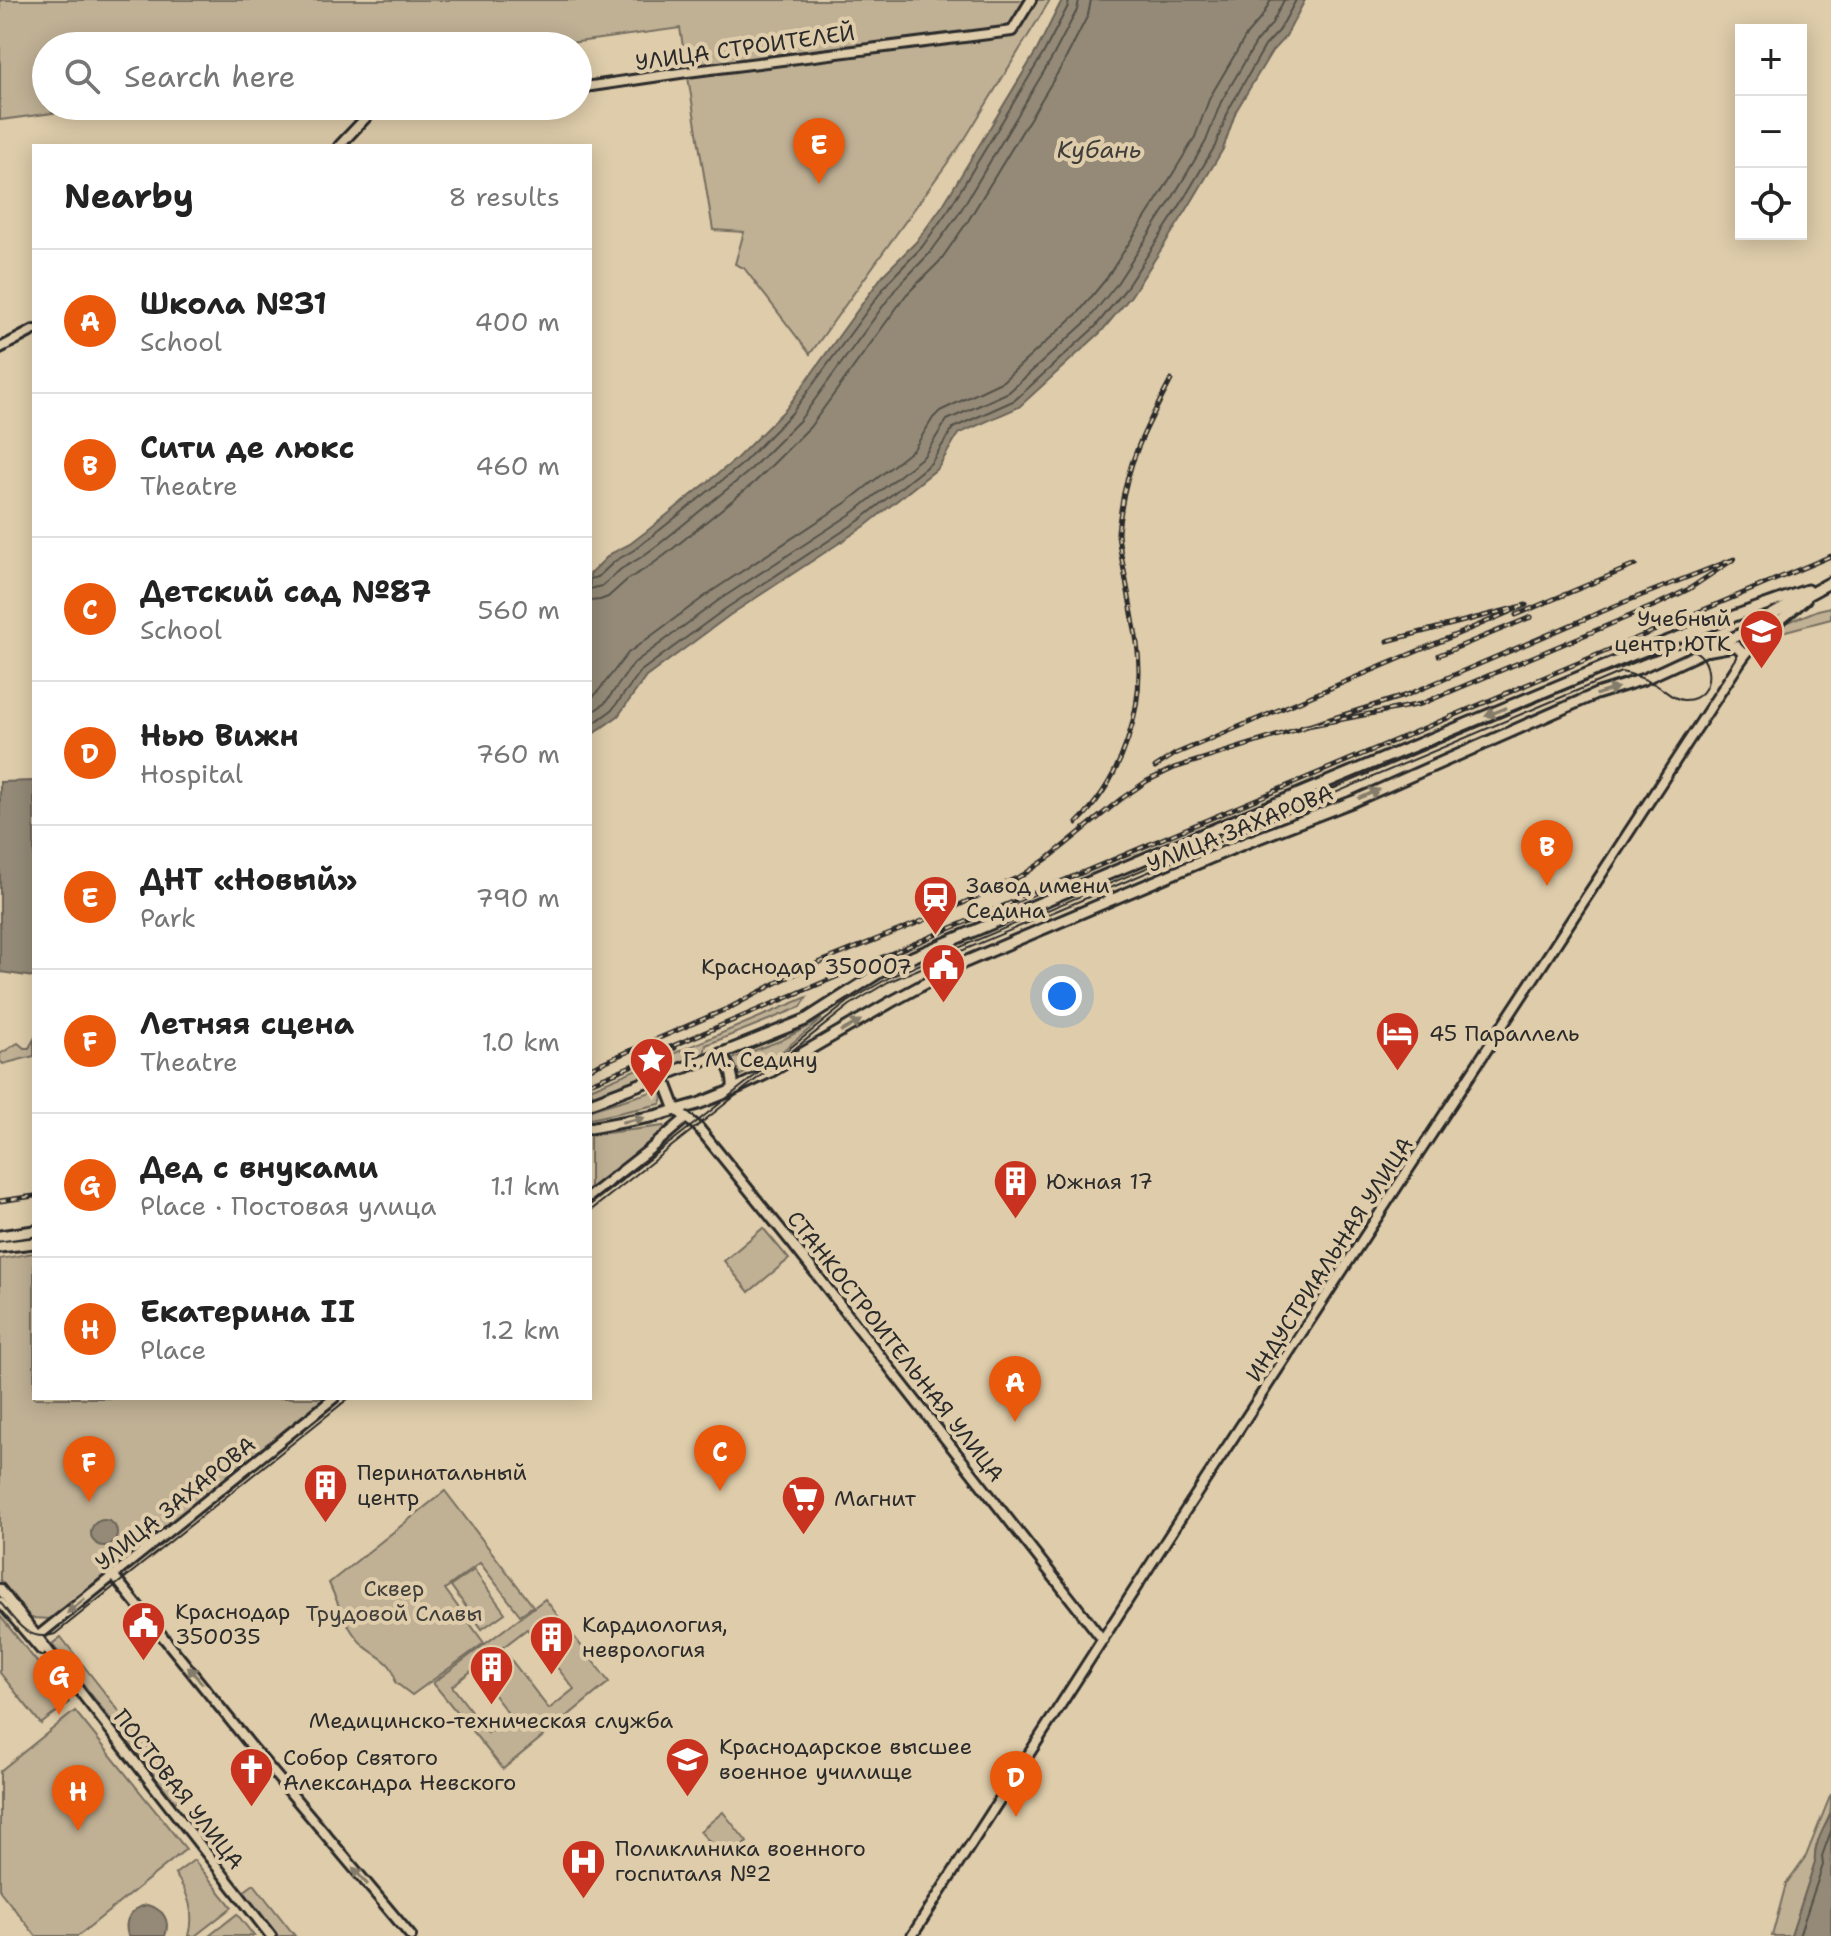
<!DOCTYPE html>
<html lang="en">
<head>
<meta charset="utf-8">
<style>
  body { margin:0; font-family:"Shantell Sans",sans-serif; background:#f6f6f6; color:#222 }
  .controls { position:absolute; right:24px; top:24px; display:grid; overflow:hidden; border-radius:0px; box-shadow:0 4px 20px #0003 }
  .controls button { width:72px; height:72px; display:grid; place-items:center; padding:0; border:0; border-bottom:2px solid #e0e0e0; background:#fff; color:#222; font:40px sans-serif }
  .you { position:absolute; left:1062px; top:996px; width:28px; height:28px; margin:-20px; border:6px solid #fff; border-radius:50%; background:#1a73e8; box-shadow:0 0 0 12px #1a73e833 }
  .badge { display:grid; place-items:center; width:52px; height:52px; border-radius:50%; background:#ea580c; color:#fff; font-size:26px; font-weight:700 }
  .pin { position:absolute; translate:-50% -66px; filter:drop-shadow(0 2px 4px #0008) }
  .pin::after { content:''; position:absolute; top:42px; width:28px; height:24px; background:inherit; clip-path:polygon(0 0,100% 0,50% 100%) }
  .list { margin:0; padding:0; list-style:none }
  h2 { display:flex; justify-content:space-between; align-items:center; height:104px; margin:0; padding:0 32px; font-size:34px }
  h2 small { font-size:26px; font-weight:400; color:#767676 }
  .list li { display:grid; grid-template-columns:52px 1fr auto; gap:24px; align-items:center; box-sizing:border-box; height:144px; padding:0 32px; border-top:2px solid #e0e0e0 }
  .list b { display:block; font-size:30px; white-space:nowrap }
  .list p { margin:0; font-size:26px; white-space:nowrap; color:#767676 }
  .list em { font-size:26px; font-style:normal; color:#767676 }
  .icon { flex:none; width:44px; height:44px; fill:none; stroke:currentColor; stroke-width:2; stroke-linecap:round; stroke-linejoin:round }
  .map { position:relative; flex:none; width:1831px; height:1936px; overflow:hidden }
  .search { position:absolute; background:#fff; box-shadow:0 4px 20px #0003; left:32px; top:32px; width:560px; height:88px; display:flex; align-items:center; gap:20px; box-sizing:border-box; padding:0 28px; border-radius:44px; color:#767676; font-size:30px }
  .panel { position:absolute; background:#fff; box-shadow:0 4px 20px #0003; left:32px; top:144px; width:560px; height:1256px; border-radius:0px }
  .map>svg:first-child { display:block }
</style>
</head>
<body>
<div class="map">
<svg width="1831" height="1936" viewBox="0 0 1831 1936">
  <rect width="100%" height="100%" fill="#deccaa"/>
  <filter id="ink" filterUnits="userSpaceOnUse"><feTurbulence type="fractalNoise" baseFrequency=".0125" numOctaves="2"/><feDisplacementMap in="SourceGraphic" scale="16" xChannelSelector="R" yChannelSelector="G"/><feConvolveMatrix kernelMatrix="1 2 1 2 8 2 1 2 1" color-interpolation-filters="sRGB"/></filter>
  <g filter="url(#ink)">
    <g fill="#c0b195" stroke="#766e60" stroke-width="2" fill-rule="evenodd">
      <polygon points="0,0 1050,0 966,137 810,354 744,268 735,264 744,232 713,230 680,28 548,46 46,46 46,106 105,106 0,120"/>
      <polygon points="1831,607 1831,619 1778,633 1781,625 1818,610"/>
      <polygon points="807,997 801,1007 706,1045 704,1055 593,1095 590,1089"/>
      <polygon points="822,1019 775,1057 739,1076 732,1059 782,1040"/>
      <polygon points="34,1039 34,1056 3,1064 0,1061 0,1054 18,1043 24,1048 29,1048"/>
      <path d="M 658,1090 C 664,1094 664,1098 660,1104 L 590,1119 L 590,1110 Z"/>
      <polygon points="664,1126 664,1131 590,1189 590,1135"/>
      <polygon points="763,1228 789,1259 749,1292 724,1261"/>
      <polygon points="34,1253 34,1398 328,1398 51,1619 31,1618 0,1580 0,1259"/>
      <path d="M 445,1491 L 533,1606 L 520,1615 L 480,1563 L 445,1589 L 484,1643 L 412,1695 L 395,1682 C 396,1662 376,1657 363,1645 C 346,1628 339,1605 329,1583 Z"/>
      <polygon points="474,1570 505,1613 482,1629 451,1586"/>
      <path d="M 545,1599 L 609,1682 L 503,1769 L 433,1683 ZM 527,1629 L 574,1689 L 549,1709 L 502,1648 ZM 474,1669 L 510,1716 L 488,1733 L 452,1686 Z"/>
      <polygon points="0,1616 69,1702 41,1724 0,1673"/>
      <polygon points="61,1637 185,1795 175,1802 52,1644"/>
      <polygon points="75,1711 186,1849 78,1936 36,1936 0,1891 0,1771"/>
      <path d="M 1831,1794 C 1831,1801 1831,1809 1830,1815 C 1825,1831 1813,1845 1815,1862 L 1791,1936 L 1772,1936 L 1786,1884 L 1806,1856 Z"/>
      <polygon points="723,1812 747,1842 725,1860 700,1831"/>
      <path d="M 194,1860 L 232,1907 L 195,1936 L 189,1936 C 195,1913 189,1894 175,1874 Z"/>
      <polygon points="254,1884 295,1936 278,1936 243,1892"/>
      <polygon points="237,1914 254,1936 209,1936"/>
    </g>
    <g fill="#948a77" stroke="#6a6459" stroke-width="2">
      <polygon points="1062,0 1305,0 1286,36 1272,51 1236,111 1223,149 1186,211 1131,296 1101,332 1019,407 958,434 938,468 865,526 730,615 646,677 618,716 590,736 590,574 610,554 630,544 647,531 735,460 786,409 883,275 916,242 943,205 1037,50"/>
      <polygon points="34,781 34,977 0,972 0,782"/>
      <circle cx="104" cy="1533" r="13"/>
      <path d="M 1831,1813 L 1831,1936 L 1791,1936 L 1815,1862 C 1813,1845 1824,1828 1831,1813 Z"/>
      <path d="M 147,1905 C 163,1909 171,1920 165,1936 L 128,1936 C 123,1920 131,1908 147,1905 Z"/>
    </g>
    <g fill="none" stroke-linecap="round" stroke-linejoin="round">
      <g stroke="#555149" stroke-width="2">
        <polyline points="590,579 598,577 615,561 634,550 651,537 740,466 792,413 889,281 922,247 949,209 1043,54 1068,6 1069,0"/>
        <polyline points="590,589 602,586 621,569 640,558 658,545 747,473 800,420 897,287 930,253 958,215 1052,58 1077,10 1079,0"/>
        <polyline points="590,601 600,600 608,597 628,579 647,568 665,555 755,482 810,427 906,295 940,261 968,221 1063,64 1088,15 1091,0"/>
        <polyline points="590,699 596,694 628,653 712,591 847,502 914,449 933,418 940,411 1003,381 1079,312 1106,279 1160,195 1195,137 1210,97 1247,34 1261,18 1271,0"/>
        <polyline points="590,714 605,703 634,663 719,600 854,512 924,456 947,420 1009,392 1088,320 1116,285 1170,202 1206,141 1221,102 1257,41 1271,25 1284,0"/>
        <polyline points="590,726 612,710 641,671 725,609 860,520 931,463 953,428 1015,400 1095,327 1124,291 1179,207 1215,146 1230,107 1265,46 1279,31 1296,0"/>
        <polyline points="1799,1936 1823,1865 1822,1856 1831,1831"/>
      </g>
      <defs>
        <g id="secondary">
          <polyline points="578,88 687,72 1012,31 1031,0"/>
          <polyline points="339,146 373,110 407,106"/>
          <polyline points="0,348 34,330"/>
          <polyline points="1708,651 1736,646 1742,652 1742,659"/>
          <polyline points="676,1110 698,1127 791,1242 1103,1640"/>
          <polyline points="590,1196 650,1149 685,1119"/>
          <polyline points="113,1575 252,1747 411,1936"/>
          <polyline points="0,1589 271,1936"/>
          <polyline points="0,1602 41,1650"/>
          <polyline points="38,1636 334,1398"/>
          <polyline points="912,1936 1178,1522 1742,659 1758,639 1806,599"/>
        </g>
        <g id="primary">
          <path d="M 720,1054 C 729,1066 734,1074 733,1089"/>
          <polyline points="663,1076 676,1110"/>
          <polyline points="590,1103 720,1054 805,1020 880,972 903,961 1236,820 1632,655 1734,616 1807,590"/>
          <polyline points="590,1128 655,1116 698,1104 728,1092 770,1072 891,1002 965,962 1243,844 1354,801 1596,694 1644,679 1668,668 1741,634 1762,620 1831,582"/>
          <polyline points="0,1236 34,1231"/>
          <polyline points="0,1247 34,1243"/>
        </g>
      </defs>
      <use href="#secondary" stroke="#2b2b2b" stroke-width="14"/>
      <use href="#primary" stroke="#2b2b2b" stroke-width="15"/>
      <use href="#secondary" stroke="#deccaa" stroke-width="8"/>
      <use href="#primary" stroke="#deccaa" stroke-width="9"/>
      <g stroke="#2b2b2b" stroke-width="2">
        <path d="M 590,1205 L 694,1124 L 848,1002 L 890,977 L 1596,677 C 1613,671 1631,664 1648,657 C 1658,654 1668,649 1678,648 C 1716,644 1719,702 1683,700 C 1672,699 1665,690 1656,685 C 1645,679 1634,674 1621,672 L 888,982 L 850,1005 L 590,1211"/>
        <path d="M 0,1602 C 15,1621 28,1643 55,1634 L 349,1398"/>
      </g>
      <defs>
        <g id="rail">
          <polyline points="1516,615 1635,565"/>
          <polyline points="1439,655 1531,617"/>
          <polyline points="1155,767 1175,754 1526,605 1387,641"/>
          <path d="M 1077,823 C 1123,778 1146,707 1137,643 C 1133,617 1128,591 1123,565 C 1121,555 1119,544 1118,534 C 1118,527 1120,518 1121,510 C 1128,459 1148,424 1171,380"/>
          <polyline points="663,1050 1831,556"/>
          <polyline points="590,1068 731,1007 780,981 818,963 942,913 1023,875 1051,856 1121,799 1147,781 1174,768 1407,695 1622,603 1734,559 1689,589 1656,605 1421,704 1302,727"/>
          <polyline points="590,1083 675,1048"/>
          <polyline points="0,1201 34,1196"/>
        </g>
      </defs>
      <use href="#rail" stroke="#2b2b2b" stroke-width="5"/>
      <use href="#rail" stroke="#deccaa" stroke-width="2" stroke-dasharray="6" stroke-linecap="butt"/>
    </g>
    <defs><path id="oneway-solid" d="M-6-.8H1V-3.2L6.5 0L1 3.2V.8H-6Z" transform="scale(2)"/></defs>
    <g fill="#847c6a">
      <use href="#oneway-solid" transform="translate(1607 691) rotate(-18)"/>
      <use href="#oneway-solid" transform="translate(1496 712) rotate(158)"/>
      <use href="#oneway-solid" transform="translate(1369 794) rotate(-24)"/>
      <use href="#oneway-solid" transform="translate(851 1026) rotate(-30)"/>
      <use href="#oneway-solid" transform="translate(633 1120) rotate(-11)"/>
      <use href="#oneway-solid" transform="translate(76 1606) rotate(141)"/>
      <use href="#oneway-solid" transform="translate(195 1675) rotate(-130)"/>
      <use href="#oneway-solid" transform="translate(360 1876) rotate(-131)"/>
    </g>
  </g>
  <defs>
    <symbol id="university-pin" viewBox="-11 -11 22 30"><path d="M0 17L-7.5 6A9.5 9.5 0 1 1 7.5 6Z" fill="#c8321e" stroke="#deccaa"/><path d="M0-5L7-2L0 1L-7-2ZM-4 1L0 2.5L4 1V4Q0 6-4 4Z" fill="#fff"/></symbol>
    <symbol id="station-pin" viewBox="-11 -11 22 30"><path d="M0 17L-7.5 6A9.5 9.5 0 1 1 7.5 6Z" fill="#c8321e" stroke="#deccaa"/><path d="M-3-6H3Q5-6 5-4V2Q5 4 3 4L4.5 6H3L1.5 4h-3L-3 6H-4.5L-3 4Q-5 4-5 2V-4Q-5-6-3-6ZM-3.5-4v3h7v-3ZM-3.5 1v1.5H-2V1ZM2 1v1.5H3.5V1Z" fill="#fff"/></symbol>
    <symbol id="civic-pin" viewBox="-11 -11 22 30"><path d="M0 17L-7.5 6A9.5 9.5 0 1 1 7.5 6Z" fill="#c8321e" stroke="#deccaa"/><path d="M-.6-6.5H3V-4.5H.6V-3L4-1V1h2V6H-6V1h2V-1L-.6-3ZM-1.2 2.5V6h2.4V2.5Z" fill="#fff"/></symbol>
    <symbol id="hotel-pin" viewBox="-11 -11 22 30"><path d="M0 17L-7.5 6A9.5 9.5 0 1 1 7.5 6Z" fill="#c8321e" stroke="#deccaa"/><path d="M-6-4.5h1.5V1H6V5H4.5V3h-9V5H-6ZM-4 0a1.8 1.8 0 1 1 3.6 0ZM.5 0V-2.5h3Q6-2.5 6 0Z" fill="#fff"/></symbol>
    <symbol id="sight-pin" viewBox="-11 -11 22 30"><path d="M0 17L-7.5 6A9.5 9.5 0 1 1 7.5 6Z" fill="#c8321e" stroke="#deccaa"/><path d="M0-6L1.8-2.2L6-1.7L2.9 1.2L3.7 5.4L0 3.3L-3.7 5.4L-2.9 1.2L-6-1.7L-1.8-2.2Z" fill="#fff"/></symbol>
    <symbol id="building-pin" viewBox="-11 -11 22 30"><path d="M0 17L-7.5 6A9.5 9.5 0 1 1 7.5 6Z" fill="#c8321e" stroke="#deccaa"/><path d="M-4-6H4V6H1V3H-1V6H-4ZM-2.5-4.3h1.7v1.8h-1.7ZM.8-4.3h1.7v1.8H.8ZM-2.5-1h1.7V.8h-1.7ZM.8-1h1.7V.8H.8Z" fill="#fff"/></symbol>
    <symbol id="supermarket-pin" viewBox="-11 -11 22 30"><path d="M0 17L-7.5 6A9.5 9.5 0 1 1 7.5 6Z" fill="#c8321e" stroke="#deccaa"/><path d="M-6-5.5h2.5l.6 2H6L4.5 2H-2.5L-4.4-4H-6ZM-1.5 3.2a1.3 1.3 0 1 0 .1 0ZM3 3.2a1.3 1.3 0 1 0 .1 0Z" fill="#fff"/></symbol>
    <symbol id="church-pin" viewBox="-11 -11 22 30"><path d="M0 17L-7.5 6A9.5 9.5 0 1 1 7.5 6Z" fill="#c8321e" stroke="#deccaa"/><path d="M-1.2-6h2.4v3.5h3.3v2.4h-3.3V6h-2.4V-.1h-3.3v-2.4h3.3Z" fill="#fff"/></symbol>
    <symbol id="hospital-pin" viewBox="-11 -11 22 30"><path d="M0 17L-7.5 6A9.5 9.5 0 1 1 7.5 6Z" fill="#c8321e" stroke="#deccaa"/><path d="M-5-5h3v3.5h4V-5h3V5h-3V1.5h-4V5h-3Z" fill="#fff"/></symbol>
  </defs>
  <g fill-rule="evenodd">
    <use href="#university-pin" x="1736" y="606" width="51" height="69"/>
    <use href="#station-pin" x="910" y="872" width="51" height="69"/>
    <use href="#civic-pin" x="918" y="940" width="51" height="69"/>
    <use href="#hotel-pin" x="1372" y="1008" width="51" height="69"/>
    <use href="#sight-pin" x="626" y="1034" width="51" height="69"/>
    <use href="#building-pin" x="990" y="1156" width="51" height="69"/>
    <use href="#building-pin" x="300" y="1460" width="51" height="69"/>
    <use href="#supermarket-pin" x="778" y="1472" width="51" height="69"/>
    <use href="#civic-pin" x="118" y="1598" width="51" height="69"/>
    <use href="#building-pin" x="526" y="1612" width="51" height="69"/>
    <use href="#building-pin" x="466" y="1642" width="51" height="69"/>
    <use href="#university-pin" x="662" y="1734" width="51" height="69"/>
    <use href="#church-pin" x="226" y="1744" width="51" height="69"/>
    <use href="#hospital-pin" x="558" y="1836" width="51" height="69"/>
  </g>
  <g text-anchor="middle" stroke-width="8" stroke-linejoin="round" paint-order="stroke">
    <g font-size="22" fill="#2b2b2b" stroke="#deccaa">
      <text transform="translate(745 47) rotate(-8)" y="8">УЛИЦА СТРОИТЕЛЕЙ</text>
      <text transform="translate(1240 828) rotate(-22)" y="8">УЛИЦА ЗАХАРОВА</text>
      <text transform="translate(1329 1259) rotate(-57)" y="8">ИНДУСТРИАЛЬНАЯ УЛИЦА</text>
      <text transform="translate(896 1346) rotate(52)" y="8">СТАНКОСТРОИТЕЛЬНАЯ УЛИЦА</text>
      <text transform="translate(175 1503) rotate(-39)" y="8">УЛИЦА ЗАХАРОВА</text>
      <text transform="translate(179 1789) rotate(52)" y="8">ПОСТОВАЯ УЛИЦА</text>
    </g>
    <g font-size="22" fill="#2b2b2b" stroke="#deccaa" text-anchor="start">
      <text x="1731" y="626" text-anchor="end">Учебный<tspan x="1731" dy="25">центр ЮТК</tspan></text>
      <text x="966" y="893">Завод имени<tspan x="966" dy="25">Седина</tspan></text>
      <text x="912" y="974" text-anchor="end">Краснодар 350007</text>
      <text x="1429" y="1041">45 Параллель</text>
      <text x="683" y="1067">Г. М. Седину</text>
      <text x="1046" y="1189">Южная 17</text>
      <text x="357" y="1480">Перинатальный<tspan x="357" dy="25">центр</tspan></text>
      <text x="834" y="1506">Магнит</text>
      <text x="175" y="1619">Краснодар<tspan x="175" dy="25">350035</tspan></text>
      <text x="582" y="1632">Кардиология,<tspan x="582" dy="25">неврология</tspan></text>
      <text x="491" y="1728" text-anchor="middle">Медицинско-техническая служба</text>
      <text x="719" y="1754">Краснодарское высшее<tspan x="719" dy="25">военное училище</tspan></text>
      <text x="283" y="1765">Собор Святого<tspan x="283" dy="25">Александра Невского</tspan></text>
      <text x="615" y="1856">Поликлиника военного<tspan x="615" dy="25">госпиталя №2</tspan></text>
    </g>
    <g font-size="22" fill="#413f3b" stroke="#deccaa">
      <text x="394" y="1596">Сквер<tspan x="394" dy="25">Трудовой Славы</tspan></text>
    </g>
    <g font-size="24" font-style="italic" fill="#403e3a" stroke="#deccaa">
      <text x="1099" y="158">Кубань</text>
    </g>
  </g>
</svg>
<div class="controls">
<button>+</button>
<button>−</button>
<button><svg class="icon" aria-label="locate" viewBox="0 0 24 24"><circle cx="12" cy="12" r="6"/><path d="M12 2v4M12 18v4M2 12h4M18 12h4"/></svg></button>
</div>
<div class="you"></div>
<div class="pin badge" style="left:1015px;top:1422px">A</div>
<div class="pin badge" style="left:1547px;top:886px">B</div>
<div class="pin badge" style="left:720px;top:1491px">C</div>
<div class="pin badge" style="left:1016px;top:1817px">D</div>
<div class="pin badge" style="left:819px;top:184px">E</div>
<div class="pin badge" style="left:89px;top:1502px">F</div>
<div class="pin badge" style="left:59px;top:1715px">G</div>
<div class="pin badge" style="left:78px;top:1831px">H</div>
<div class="search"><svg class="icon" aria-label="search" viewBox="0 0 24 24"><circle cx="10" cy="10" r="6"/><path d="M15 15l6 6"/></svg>Search here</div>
<section class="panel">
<h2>Nearby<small>8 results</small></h2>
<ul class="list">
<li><span class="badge">A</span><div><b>Школа №31</b><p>School</p></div><em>400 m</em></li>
<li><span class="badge">B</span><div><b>Сити де люкс</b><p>Theatre</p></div><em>460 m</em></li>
<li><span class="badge">C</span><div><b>Детский сад №87</b><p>School</p></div><em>560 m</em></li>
<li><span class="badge">D</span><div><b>Нью Вижн</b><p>Hospital</p></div><em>760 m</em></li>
<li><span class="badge">E</span><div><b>ДНТ «Новый»</b><p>Park</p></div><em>790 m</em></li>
<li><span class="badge">F</span><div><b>Летняя сцена</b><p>Theatre</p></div><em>1.0 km</em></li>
<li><span class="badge">G</span><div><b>Дед с внуками</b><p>Place · Постовая улица</p></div><em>1.1 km</em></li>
<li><span class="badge">H</span><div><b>Екатерина II</b><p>Place</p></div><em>1.2 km</em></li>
</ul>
</section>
</div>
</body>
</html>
